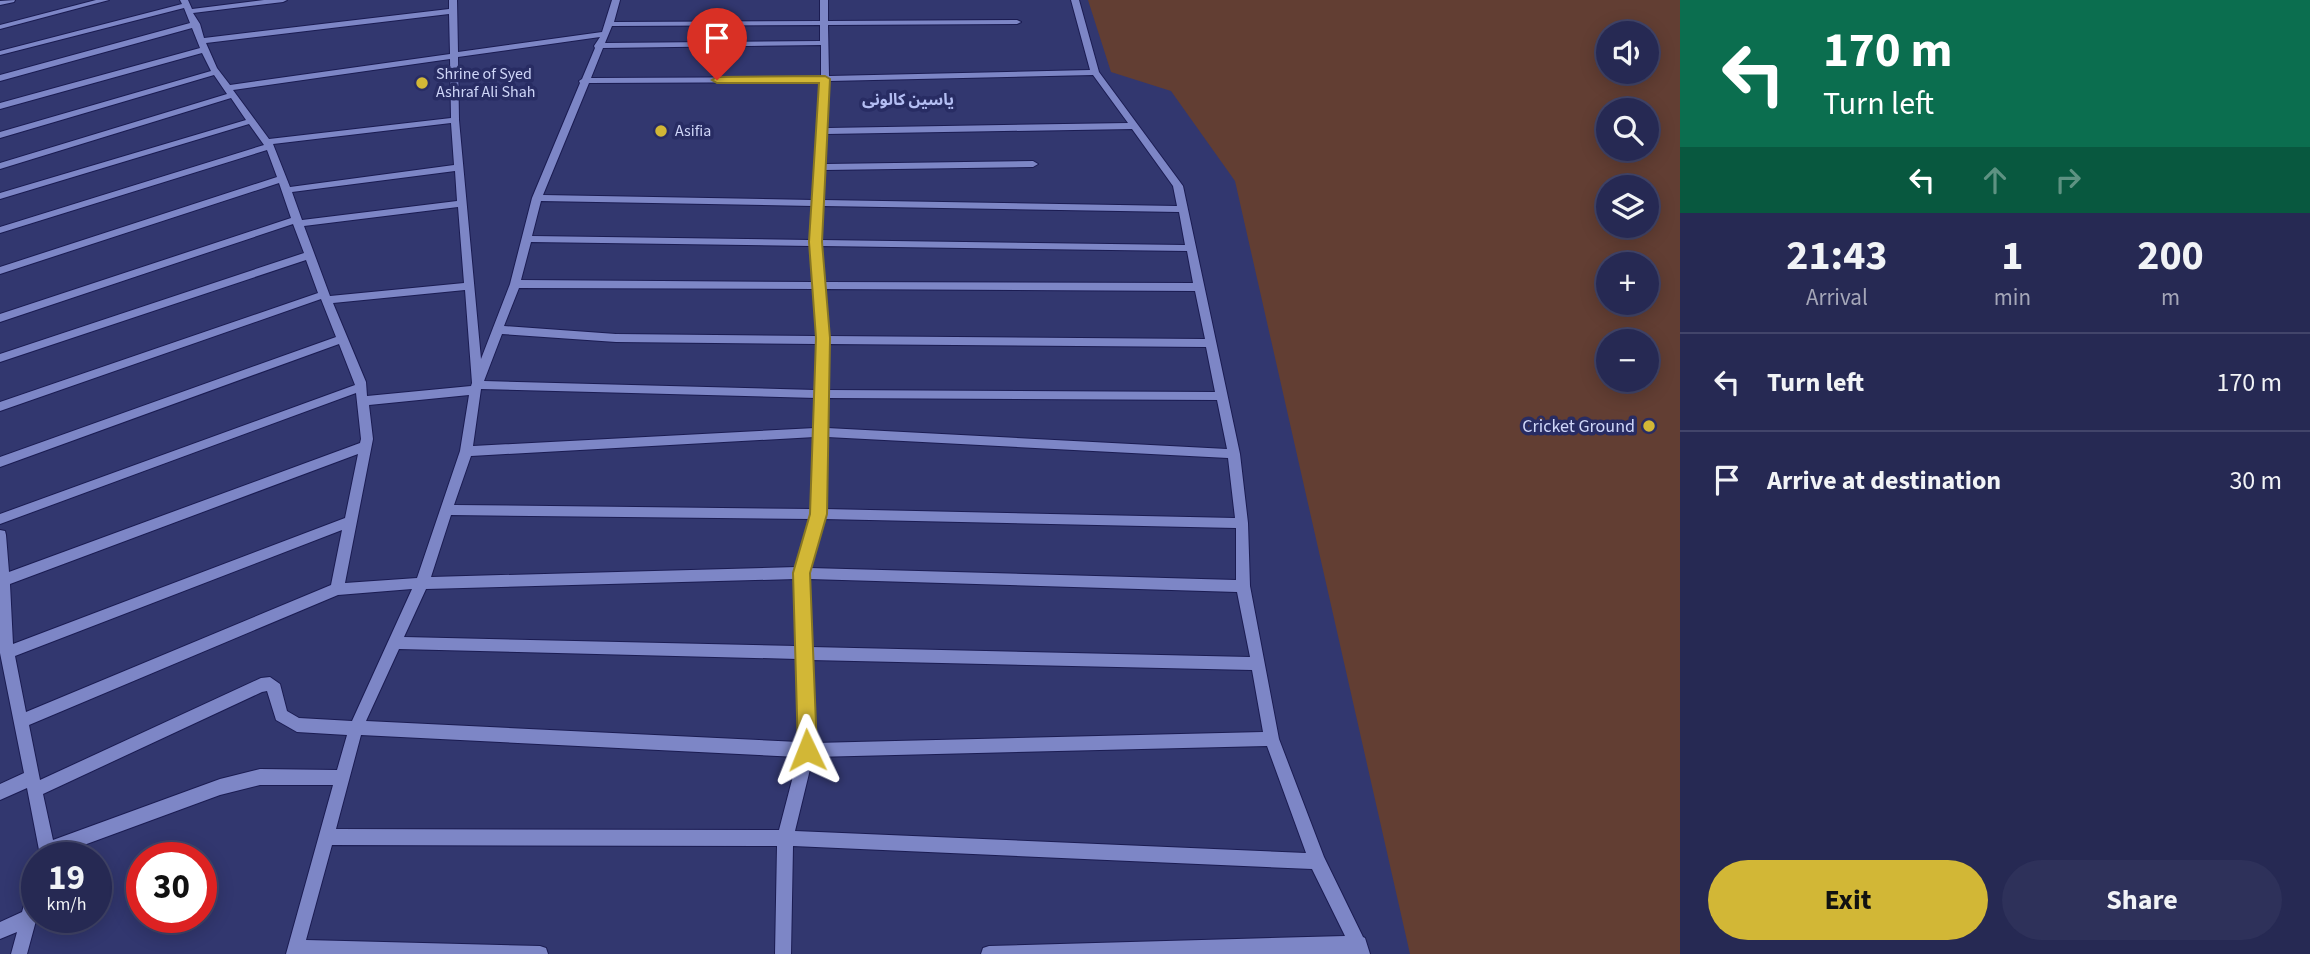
<!DOCTYPE html>
<meta charset="utf-8">
<style>
:root{--surface:#262953;--page:#2e315a;--text:#f1f3f6;--muted:#a4a6b8;--line:#42456a;--accent:#d2b736}
body{margin:0;font-family:"Source Sans 3","Noto Sans Arabic",sans-serif;background:var(--page);color:var(--text);height:100vh;display:flex;flex-direction:column;font-size:26px;white-space:nowrap}
*{box-sizing:border-box;margin:0}
p{font-size:23px;color:var(--muted)}
.icon{flex:none;width:38px;height:38px;fill:none;stroke:currentColor;stroke-width:2;stroke-linecap:round;stroke-linejoin:round}
.map{position:relative;flex:1;overflow:hidden}
.sheet{display:flex;flex-direction:column;background:var(--surface);width:630px}
.sheet>*{flex:none}
.guide{background:#0b6e4f;color:#fff;overflow:hidden}
.buttons{position:absolute;left:1596px;top:21px;display:grid;gap:14px}
.buttons a{display:grid;place-items:center;width:63px;height:63px;border-radius:50%;background:var(--surface);box-shadow:0 4px 18px #0003,0 0 0 2px var(--line);font-size:35px}
.speed{position:absolute;left:21px;top:842px;display:flex;gap:14px;font-size:35px;font-weight:700;text-align:center}
.speed>*{display:grid;place-content:center;width:91px;height:91px;border-radius:50%;background:var(--surface);box-shadow:0 4px 18px #0003,0 0 0 2px var(--line);line-height:1}
.speed small{font-size:18px;font-weight:400}
.speed .limit{border:10px solid #d22;background:#fff;color:#111}
.pin{position:absolute;display:grid;place-items:center;width:60px;height:60px;color:#fff;margin:-72px -30px;border-radius:50% 50% 50% 0;rotate:-45deg;box-shadow:0 0 7px #0007}
.pin .icon{rotate:45deg}
.me{position:absolute;width:77px;margin:-38px;rotate:358deg;stroke-linejoin:round;filter:drop-shadow(0 0 5px #0008)}
.turn{display:flex;align-items:center;gap:24px;height:147px;padding:0 28px;font-size:32px}
.turn .icon{width:91px;height:91px;stroke-width:2.5}
.turn b{display:block;font-size:49px;line-height:60px}
.lanes{display:flex;align-items:center;height:66px;padding:0 28px;background:#0003;justify-content:center;gap:35px;direction:ltr}
.lanes .off{opacity:.35}
.eta{display:flex;justify-content:space-evenly;align-items:center;height:119px;text-align:center}
.eta b{font-size:42px;font-weight:700;line-height:49px}
.cta{display:flex;gap:14px;margin-top:auto;padding:14px 28px}
.cta a{flex:1;height:80px;border-radius:42px;background:var(--accent);color:#111;font-size:28px;font-weight:700;line-height:80px;text-align:center}
.cta a+a{background:var(--page);color:var(--text)}
ul{padding:0;list-style:none}
li{display:flex;align-items:center;gap:21px;height:98px;padding:0 28px;border-top:2px solid var(--line)}
li div{flex:1}
li b{display:block;font-size:26px}
li em{font-style:normal}
main{display:flex;flex:1;min-height:0}
.map>svg:first-child{display:block}
</style>
<main>
<div class="map">
<svg width="1680" height="954" viewBox="0 0 1680 954">
<rect width="100%" height="100%" fill="#32376f"/>
<!-- green -->
<path fill="#623e33" fill-rule="evenodd" d="M1088,0H1680V954H1410L1235,181L1171,91L1111,72ZM1608,33H1647V72H1608ZM1608,110H1647V149H1608ZM1608,187H1647V226H1608ZM1608,264H1647V303H1608ZM1608,341H1647V380H1608Z"/>
<g fill="none" stroke-linecap="round" stroke-linejoin="round">
<defs>
<g id="minor">
<path d="M15,0L14,2L0,5V1Z"/>
<path d="M96,0H109L0,29V25Z"/>
<path d="M180,0H188L192,9L264,0H287L283,2L193,13L200,24L204,38L449,9V0H457L458,52L602,32L612,0H620L614,22L820,21V0H828V21L1017,20L1021,22L1017,24L828,25L829,76L1090,70L1071,0H1079L1099,72L1183,186L1240,454L1248,523L1250,586L1279,739L1324,857L1363,937L1365,938L1370,954H981L983,948L989,946L1345,936L1312,869L793,846L791,954H775L777,846L332,845L306,940L540,946L546,948L548,954H286L333,785H260L220,795L54,856L53,858H37L39,850L27,788L0,800V784L24,773L0,653V530L5,531L6,535L9,572L360,443L361,439L356,393L0,524V514L355,385L339,344L0,467V457L336,337L321,299L0,411V402L318,293L306,260L0,362V354L304,253L293,224L0,322V314L291,218L279,183L0,274V267L277,177L267,150L0,233V227L264,145L249,124L0,199V193L246,120L231,98L0,169V163L227,94L214,75L0,138V132L211,71L202,53L0,109V103L200,48L192,28L0,81V75L190,23L184,8L0,55V51L182,4ZM449,14L450,54L230,85L217,68L206,43ZM820,25V41L605,43L612,26ZM600,37L594,46L595,48L582,79L579,81L580,83L532,198L510,284L481,359L459,120L458,57ZM821,45V77L591,78L603,48ZM450,59L451,118L269,139L233,90ZM1093,75L1128,123L827,128L829,81ZM821,82L814,200L543,195L589,83ZM451,123L454,165L290,187L273,144ZM1132,129L1173,186L1177,206L823,200L825,170L1033,167L1038,164L1033,161L825,164L826,134ZM455,171L457,201L302,220L292,192ZM541,201L813,206L811,240L532,236ZM823,206L1179,212L1185,245L821,240ZM458,207L464,283L330,296L304,226ZM531,242L811,246L814,282L521,280ZM821,246L1187,251L1193,283L824,282ZM519,288L814,289L817,336L616,334L504,326ZM825,289L1195,291L1205,339L828,336ZM465,290L472,383L471,386L367,396L366,382L333,303ZM502,334L616,342L817,344L816,390L484,381ZM828,344L1206,347L1215,392L828,390ZM481,389L816,398L815,428L473,446ZM469,395L460,451L417,578L345,583L373,439L369,405ZM827,398L1217,400L1227,449L827,428ZM815,437L813,509L454,505L471,456ZM827,437L1228,458L1235,518L825,509ZM358,454L345,518L13,644L10,584ZM451,515L811,519L797,567L431,577ZM824,519L1236,528V580L810,568ZM342,530L331,585L26,712L15,656ZM796,579L797,646L404,637L426,589ZM809,579L1237,592L1250,657L811,647ZM412,589L352,721L299,718L287,711L280,684L270,677L261,678L40,780L29,725L338,595ZM399,649L797,659L799,742L366,721ZM811,660L1252,670L1263,732L814,743ZM267,691L276,720L297,732L347,735L337,770L260,769L220,779L53,840L43,794L262,692ZM361,735L798,757L779,830L336,829ZM1267,746L1306,853L795,831L813,757Z"/>
<path d="M37,879V917L27,954H11L17,932L0,939V922L22,912L31,881Z"/>
</g>
</defs>
<!-- minor casing -->
<use href="#minor" stroke="#1b1c52" stroke-width="2"/>
<!-- minor -->
<use href="#minor" fill="#7d86c6" fill-rule="evenodd"/>
</g>
<!-- route -->
<path fill="#d2b736" stroke="#887723" stroke-width="2" d="M825,76L830,79L822,242L830,338L827,514L810,573L817,750L814,757L807,760L800,757L798,750L793,573L810,514L816,338L809,242L819,83H717L712,80L717,77Z"/>
<!-- markers -->
<g fill="#d2b736" stroke="#282c63" stroke-width="2.5">
<circle cx="422" cy="83" r="7"/>
<circle cx="661" cy="131" r="7"/>
<circle cx="1649" cy="426" r="7"/>
</g>
<g text-anchor="middle" dominant-baseline="central" stroke-width="7" stroke-linejoin="round" paint-order="stroke">
<!-- far-poi labels -->
<g font-size="16" fill="#cfd6f8" stroke="#282c63" text-anchor="start">
<text x="436" y="74">Shrine of Syed<tspan x="436" dy="18">Ashraf Ali Shah</tspan></text>
<text x="675" y="131">Asifia</text>
</g>
<!-- far-neighbourhood labels -->
<g font-size="16" font-weight="bold" fill="#b4bef3" stroke="#282c63">
<text x="908" y="100">یاسین کالونی</text>
</g>
<!-- poi labels -->
<g font-size="18" fill="#cfd6f8" stroke="#282c63" text-anchor="end">
<text x="1635" y="426">Cricket Ground</text>
</g>
</g>
</svg>
<div class="buttons">
<a><svg class="icon" aria-label="sound" viewBox="0 0 24 24"><path d="M4 9h4l5-4v14l-5-4H4zM17 9q2 3 0 6"/></svg></a>
<a><svg class="icon" aria-label="search" viewBox="0 0 24 24"><circle cx="10" cy="10" r="6"/><path d="M15 15l6 6"/></svg></a>
<a><svg class="icon" aria-label="layers" viewBox="0 0 24 24"><path d="M12 4l9 5-9 5-9-5zM3 14l9 5 9-5"/></svg></a>
<a>+</a>
<a>−</a>
</div>
<div class="speed"><div>19<small>km/h</small></div><div class="limit">30</div></div>
<div class="pin" style="left:717px;top:80px;background:#d93025"><svg class="icon" aria-label="arrive" viewBox="0 0 24 24"><path d="M6 21V4h12l-3 4 3 4H6"/></svg></div>
<svg class="me" style="left:807px;top:750px" viewBox="-20 -20 40 40"><path d="M0-17L14 15 0 8-14 15z" fill="#d2b736" stroke="#fff" stroke-width="4"/></svg>
</div>
<section class="sheet">
<div class="guide">
<div class="turn"><svg class="icon" aria-label="left" viewBox="0 0 24 24"><path d="M17 20v-9H6M10 6l-5 5 5 5"/></svg><div><b>170 m</b>Turn left</div></div>
<div class="lanes"><svg class="icon" aria-label="left" viewBox="0 0 24 24"><path d="M17 20v-9H6M10 6l-5 5 5 5"/></svg><svg class="icon off" aria-label="ahead" viewBox="0 0 24 24"><path d="M12 20V5M6 11l6-6 6 6"/></svg><svg class="icon off" aria-label="right" viewBox="0 0 24 24"><path d="M7 20v-9h11M14 6l5 5-5 5"/></svg></div>
</div>
<div class="eta">
<div><b>21:43</b><p>Arrival</p></div>
<div><b>1</b><p>min</p></div>
<div><b>200</b><p>m</p></div>
</div>
<ul>
<li><svg class="icon" aria-label="left" viewBox="0 0 24 24"><path d="M17 20v-9H6M10 6l-5 5 5 5"/></svg><div><b>Turn left</b></div><em>170 m</em></li>
<li><svg class="icon" aria-label="arrive" viewBox="0 0 24 24"><path d="M6 21V4h12l-3 4 3 4H6"/></svg><div><b>Arrive at destination</b></div><em>30 m</em></li>
</ul>
<div class="cta"><a>Exit</a><a>Share</a></div>
</section>
</main>
